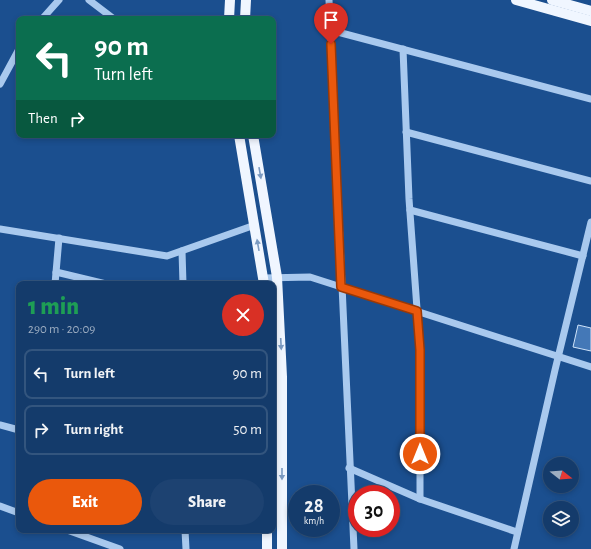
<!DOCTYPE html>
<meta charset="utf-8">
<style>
:root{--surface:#143b6b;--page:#1d4271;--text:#f1f3f6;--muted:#9dadc1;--line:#33557e;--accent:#ea580c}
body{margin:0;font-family:"Alegreya Sans",sans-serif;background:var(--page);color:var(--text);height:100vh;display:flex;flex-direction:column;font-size:15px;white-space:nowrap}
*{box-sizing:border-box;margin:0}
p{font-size:13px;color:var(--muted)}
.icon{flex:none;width:22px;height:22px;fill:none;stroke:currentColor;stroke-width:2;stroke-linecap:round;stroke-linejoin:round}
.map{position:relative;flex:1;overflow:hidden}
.panel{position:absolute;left:16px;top:281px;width:260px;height:252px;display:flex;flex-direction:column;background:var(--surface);border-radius:8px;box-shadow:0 2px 6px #0003,0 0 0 1px var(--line)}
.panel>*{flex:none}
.top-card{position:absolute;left:16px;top:16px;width:260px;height:122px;border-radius:8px;box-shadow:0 2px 6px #0003,0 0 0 1px var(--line);background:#0b6e4f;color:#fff;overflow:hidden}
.needle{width:26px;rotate:107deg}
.tools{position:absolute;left:543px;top:457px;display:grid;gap:8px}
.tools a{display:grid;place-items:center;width:36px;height:36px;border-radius:50%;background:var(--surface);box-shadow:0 2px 6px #0003,0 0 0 1px var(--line);font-size:20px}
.speed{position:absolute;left:288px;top:485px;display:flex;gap:8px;font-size:20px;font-weight:700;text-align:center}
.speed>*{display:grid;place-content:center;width:52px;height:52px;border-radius:50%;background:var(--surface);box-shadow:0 2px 6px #0003,0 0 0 1px var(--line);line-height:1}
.speed small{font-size:10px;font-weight:400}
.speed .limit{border:6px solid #d22;background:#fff;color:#111}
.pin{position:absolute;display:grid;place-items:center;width:34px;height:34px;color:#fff;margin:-41px -17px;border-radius:50% 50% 50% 0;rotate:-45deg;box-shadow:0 0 4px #0007}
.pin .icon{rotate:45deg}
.me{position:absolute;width:44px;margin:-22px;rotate:0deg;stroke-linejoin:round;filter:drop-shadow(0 0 3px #0008)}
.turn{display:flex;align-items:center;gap:14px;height:84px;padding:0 12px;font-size:18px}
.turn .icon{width:52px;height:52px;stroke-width:2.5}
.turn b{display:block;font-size:28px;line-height:34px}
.then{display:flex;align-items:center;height:38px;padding:0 12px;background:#0003;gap:8px;font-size:15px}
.round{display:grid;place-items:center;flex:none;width:42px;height:42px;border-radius:21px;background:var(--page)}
.summary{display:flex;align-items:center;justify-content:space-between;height:68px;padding:0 12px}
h1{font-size:24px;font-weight:800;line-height:30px;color:#1e9e55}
.action{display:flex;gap:8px;margin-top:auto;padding:8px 12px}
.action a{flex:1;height:46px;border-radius:24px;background:var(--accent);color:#fff;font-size:16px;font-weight:800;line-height:46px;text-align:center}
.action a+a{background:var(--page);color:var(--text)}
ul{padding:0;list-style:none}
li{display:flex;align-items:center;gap:12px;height:50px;margin:0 8px 6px;padding:0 4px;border:2px solid var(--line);border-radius:8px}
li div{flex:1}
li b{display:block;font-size:15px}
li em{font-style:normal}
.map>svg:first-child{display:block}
</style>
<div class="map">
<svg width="591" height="549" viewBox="0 0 591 549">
<rect width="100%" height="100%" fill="#1b4f8f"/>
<!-- building -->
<path fill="#4478b7" stroke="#cfe3fa" d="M578,325L591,328V351L573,347Z"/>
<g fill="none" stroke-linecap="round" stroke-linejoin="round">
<!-- minor -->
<g stroke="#a9c9ee" stroke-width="7">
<path d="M89,0L114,19"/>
<path d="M329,0L354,549"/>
<path d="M42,19L59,0"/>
<path d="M330,30L591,99"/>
<path d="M403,49L409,199L420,350V499"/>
<path d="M0,84L19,49"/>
<path d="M406,132L591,181"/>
<path d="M410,210L583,256"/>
<path d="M0,229L167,256L255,225"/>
<path d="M182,251L183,284"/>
<path d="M56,272L106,284"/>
<path d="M264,278L310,277L591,367"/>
<path d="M55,284L59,238"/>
<path d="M0,425L19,430"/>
<path d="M349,468L420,499L517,532"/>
<path d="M0,506L19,513"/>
<path d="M67,530L120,549"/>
<path d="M185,530L186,549"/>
<path d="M514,549L555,370L591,222"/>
</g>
<!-- major -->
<g stroke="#f0f6ff" stroke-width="10">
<path d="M516,0L591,21"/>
<path d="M552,0L591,11"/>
<path d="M229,19L230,0"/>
<path d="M245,19L246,0"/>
<path d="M239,135L264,284"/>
<path d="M253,135L277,277L282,377V549"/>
<path d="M267,549V530"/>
</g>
</g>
<!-- one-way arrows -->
<defs><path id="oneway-solid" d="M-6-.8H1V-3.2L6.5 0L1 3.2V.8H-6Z"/></defs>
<g fill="#7b9ac1">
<use href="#oneway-solid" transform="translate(260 173) rotate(80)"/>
<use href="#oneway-solid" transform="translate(258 245) rotate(-100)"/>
<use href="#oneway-solid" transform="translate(281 344) rotate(87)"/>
<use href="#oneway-solid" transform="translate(282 474) rotate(90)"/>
</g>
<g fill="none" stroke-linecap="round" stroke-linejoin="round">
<defs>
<path id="route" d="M331,44L341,287L417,311L420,350V454"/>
</defs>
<!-- route casing -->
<use href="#route" stroke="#983908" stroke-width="10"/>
<!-- route -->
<use href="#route" stroke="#ea580c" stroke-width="7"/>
</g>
</svg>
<div class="tools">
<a><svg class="needle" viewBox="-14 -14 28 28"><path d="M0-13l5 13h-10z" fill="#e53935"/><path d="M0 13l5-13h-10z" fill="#9dadc1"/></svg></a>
<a><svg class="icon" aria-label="layers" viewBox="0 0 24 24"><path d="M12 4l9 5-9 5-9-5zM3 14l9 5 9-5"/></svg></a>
</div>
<div class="speed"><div>28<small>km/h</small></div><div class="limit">30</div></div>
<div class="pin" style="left:331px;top:44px;background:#d93025"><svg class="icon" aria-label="arrive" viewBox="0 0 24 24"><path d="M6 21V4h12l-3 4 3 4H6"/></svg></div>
<svg class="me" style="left:420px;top:454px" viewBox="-20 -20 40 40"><circle r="17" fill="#ea580c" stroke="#fff" stroke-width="3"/><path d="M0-11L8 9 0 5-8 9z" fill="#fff"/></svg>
<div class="top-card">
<div class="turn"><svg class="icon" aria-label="left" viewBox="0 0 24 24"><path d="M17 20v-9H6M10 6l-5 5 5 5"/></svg><div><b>90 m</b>Turn left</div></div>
<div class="then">Then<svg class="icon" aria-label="right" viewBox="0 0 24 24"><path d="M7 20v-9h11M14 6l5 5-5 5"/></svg></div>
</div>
<section class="panel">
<div class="summary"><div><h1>1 min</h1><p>290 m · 20:09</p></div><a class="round" style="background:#d93025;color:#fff"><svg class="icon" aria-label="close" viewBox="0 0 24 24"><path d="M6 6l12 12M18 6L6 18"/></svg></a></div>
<ul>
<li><svg class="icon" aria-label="left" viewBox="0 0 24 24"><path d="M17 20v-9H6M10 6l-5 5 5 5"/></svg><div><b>Turn left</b></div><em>90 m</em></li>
<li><svg class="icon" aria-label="right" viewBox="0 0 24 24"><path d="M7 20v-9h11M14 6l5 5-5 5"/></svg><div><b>Turn right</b></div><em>50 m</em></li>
</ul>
<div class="action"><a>Exit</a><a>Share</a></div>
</section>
</div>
